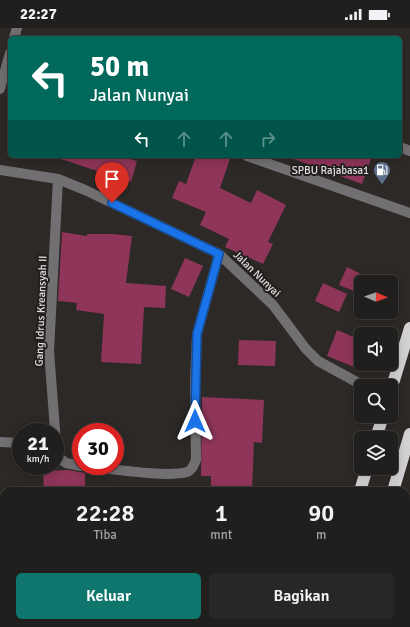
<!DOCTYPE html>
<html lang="id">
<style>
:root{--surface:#211f1d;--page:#292726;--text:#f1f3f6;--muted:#a2a2a4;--line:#3e3d3b;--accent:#0f766e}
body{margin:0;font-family:Signika,sans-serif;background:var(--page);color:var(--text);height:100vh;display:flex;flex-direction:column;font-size:15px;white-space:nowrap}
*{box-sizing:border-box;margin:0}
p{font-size:13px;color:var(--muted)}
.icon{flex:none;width:22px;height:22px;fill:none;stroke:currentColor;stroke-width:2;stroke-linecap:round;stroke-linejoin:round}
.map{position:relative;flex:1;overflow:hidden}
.details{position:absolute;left:0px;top:459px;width:410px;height:140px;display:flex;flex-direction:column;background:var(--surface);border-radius:12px 12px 0 0;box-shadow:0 2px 10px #0003,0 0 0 1px var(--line)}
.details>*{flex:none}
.banner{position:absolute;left:8px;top:8px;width:394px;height:122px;border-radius:6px;box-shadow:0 2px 10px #0003,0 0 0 1px var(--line);background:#00695c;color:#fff;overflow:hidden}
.needle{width:26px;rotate:92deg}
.controls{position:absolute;left:354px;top:247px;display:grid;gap:8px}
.controls a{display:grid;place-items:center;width:44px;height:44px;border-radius:6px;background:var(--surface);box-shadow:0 2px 10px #0003,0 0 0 1px var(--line);font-size:20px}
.speed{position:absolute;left:12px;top:395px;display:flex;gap:8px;font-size:20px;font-weight:700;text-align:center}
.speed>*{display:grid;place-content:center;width:52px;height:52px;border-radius:50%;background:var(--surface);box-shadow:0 2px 10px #0003,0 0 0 1px var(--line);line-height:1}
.speed small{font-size:10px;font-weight:400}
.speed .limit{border:6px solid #d22;background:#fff;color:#111}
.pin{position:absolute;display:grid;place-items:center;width:34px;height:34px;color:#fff;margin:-41px -17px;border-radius:50% 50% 50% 0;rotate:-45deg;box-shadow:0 0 4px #0007}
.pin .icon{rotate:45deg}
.me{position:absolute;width:44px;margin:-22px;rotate:0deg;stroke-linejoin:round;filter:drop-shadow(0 0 3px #0008)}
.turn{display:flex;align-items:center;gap:14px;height:84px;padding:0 16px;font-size:18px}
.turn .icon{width:52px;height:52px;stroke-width:2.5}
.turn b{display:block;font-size:28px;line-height:34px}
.lanes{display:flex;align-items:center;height:38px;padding:0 16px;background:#0003;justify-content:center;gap:20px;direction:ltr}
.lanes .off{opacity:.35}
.eta{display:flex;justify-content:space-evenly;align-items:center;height:68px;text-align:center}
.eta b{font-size:24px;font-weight:600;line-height:28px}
.button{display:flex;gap:8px;margin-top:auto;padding:8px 16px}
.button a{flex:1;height:46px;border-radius:6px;background:var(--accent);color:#fff;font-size:16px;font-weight:600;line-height:46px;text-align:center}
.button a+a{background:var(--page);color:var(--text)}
.status{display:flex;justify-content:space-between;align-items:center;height:28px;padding:0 20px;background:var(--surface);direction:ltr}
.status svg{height:11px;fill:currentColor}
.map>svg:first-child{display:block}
</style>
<div class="status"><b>22:27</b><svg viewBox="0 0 49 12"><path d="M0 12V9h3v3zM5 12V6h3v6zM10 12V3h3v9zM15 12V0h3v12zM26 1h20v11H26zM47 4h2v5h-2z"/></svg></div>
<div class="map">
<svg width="410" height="599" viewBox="0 0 410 599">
<rect width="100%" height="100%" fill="#2c2927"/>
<!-- building -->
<g fill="#8e3559">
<path d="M62,128H119L137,133L131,154L61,131Z"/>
<path d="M196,128H231L220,160L251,175L257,162L286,177L268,214L273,216L263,236L225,219L229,211L200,197L206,184L172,170L179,153L186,156Z"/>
<path d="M292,128H372L362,156L291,130Z"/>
<path d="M62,204L87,208V206H113L132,208L126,255L166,258L165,280L144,279L141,336L101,334L104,286L76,282L77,275L58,273Z"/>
<path d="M185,230L203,238L189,269L171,261Z"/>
<path d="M347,239L361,246V266L339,257Z"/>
<path d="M323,255L347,266L339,284L315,273Z"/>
<path d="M337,302L361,312V323L354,339L327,328Z"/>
<path d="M239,312L276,313L275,338L238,337Z"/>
<path d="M202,369L264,372L262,415L254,414L252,463H211V448H201Z"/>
<path d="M68,442L85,445V463H44L43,443Z"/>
</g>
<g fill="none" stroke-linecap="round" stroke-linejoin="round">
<!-- minor -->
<g stroke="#716f71" stroke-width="10">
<path d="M14,10L17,0"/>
<path d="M0,61L10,25"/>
<path d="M400,119L410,123"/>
<path d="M247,128L410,185"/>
<path d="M0,142L58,151L85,162L219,226L273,277L306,321L318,333L364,358"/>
<path d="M58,151L49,323L56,415L58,429L66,435L81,438"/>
<path d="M0,414L21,415"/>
<path d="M84,438C108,440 166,450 187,444C192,442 194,437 196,432L195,355L197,306L219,226"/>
<path d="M220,595L237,599"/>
</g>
<!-- highway -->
<g stroke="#d4d1d4" stroke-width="12">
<path d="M391,362L410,300"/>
<path d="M376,410L383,388"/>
<path d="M360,463L367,440"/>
<path d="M393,463L410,406"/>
<path d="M319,599L320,595"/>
<path d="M352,599L353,595"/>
</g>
</g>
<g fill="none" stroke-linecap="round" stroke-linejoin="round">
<defs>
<path id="route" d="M112,175L219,226L197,306L195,393"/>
</defs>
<!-- route casing -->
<use href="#route" stroke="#114b97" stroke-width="10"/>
<!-- route -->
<use href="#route" stroke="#1a73e8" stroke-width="7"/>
</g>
<!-- icons -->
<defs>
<symbol id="fuel-pin" viewBox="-11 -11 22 30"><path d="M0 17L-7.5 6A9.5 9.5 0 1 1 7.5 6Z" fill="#5c6f8a" stroke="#221f1e"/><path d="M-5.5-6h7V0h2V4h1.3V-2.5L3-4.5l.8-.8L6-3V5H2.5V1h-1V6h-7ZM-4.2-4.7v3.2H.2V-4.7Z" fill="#fff"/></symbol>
</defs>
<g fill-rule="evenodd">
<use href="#fuel-pin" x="372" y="132" width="20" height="27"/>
</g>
<g text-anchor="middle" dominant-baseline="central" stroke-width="4" stroke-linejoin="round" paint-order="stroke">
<!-- poi labels -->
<g font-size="11" fill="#e1e0de" stroke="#221f1e" text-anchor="end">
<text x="369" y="142">SPBU Rajabasa1</text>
</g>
<!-- street labels -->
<g font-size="11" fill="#e1e0de" stroke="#221f1e">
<text transform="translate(257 246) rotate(44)">Jalan Nunyai</text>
<text transform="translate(41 283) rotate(-88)">Gang Idrus Kreansyah II</text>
</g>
</g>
</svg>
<div class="controls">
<a><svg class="needle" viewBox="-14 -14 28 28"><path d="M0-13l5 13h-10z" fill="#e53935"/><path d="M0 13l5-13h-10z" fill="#a2a2a4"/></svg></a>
<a><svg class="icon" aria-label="sound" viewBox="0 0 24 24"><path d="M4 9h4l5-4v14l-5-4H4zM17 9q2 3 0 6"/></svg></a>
<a><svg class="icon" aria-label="search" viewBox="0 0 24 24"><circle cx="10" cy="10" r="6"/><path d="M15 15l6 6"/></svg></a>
<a><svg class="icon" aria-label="layers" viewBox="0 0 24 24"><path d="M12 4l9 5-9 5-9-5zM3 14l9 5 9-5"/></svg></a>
</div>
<div class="speed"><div>21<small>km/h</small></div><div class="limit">30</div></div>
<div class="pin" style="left:112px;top:175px;background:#d93025"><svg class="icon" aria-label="arrive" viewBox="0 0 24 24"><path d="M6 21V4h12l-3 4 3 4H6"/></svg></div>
<svg class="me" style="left:195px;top:393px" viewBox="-20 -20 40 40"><path d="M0-17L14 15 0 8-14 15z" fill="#1a73e8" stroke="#fff" stroke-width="4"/></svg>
<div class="banner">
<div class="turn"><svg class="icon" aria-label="left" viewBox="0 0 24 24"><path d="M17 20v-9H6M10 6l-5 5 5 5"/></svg><div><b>50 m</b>Jalan Nunyai</div></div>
<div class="lanes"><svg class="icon" aria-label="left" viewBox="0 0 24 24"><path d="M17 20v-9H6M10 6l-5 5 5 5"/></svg><svg class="icon off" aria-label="ahead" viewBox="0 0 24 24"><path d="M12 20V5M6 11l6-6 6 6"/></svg><svg class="icon off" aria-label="ahead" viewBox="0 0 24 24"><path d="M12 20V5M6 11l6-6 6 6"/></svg><svg class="icon off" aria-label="right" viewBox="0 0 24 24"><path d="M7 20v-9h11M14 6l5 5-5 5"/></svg></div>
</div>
<section class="details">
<div class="eta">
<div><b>22:28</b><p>Tiba</p></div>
<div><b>1</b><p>mnt</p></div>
<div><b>90</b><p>m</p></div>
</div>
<div class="button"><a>Keluar</a><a>Bagikan</a></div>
</section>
</div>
